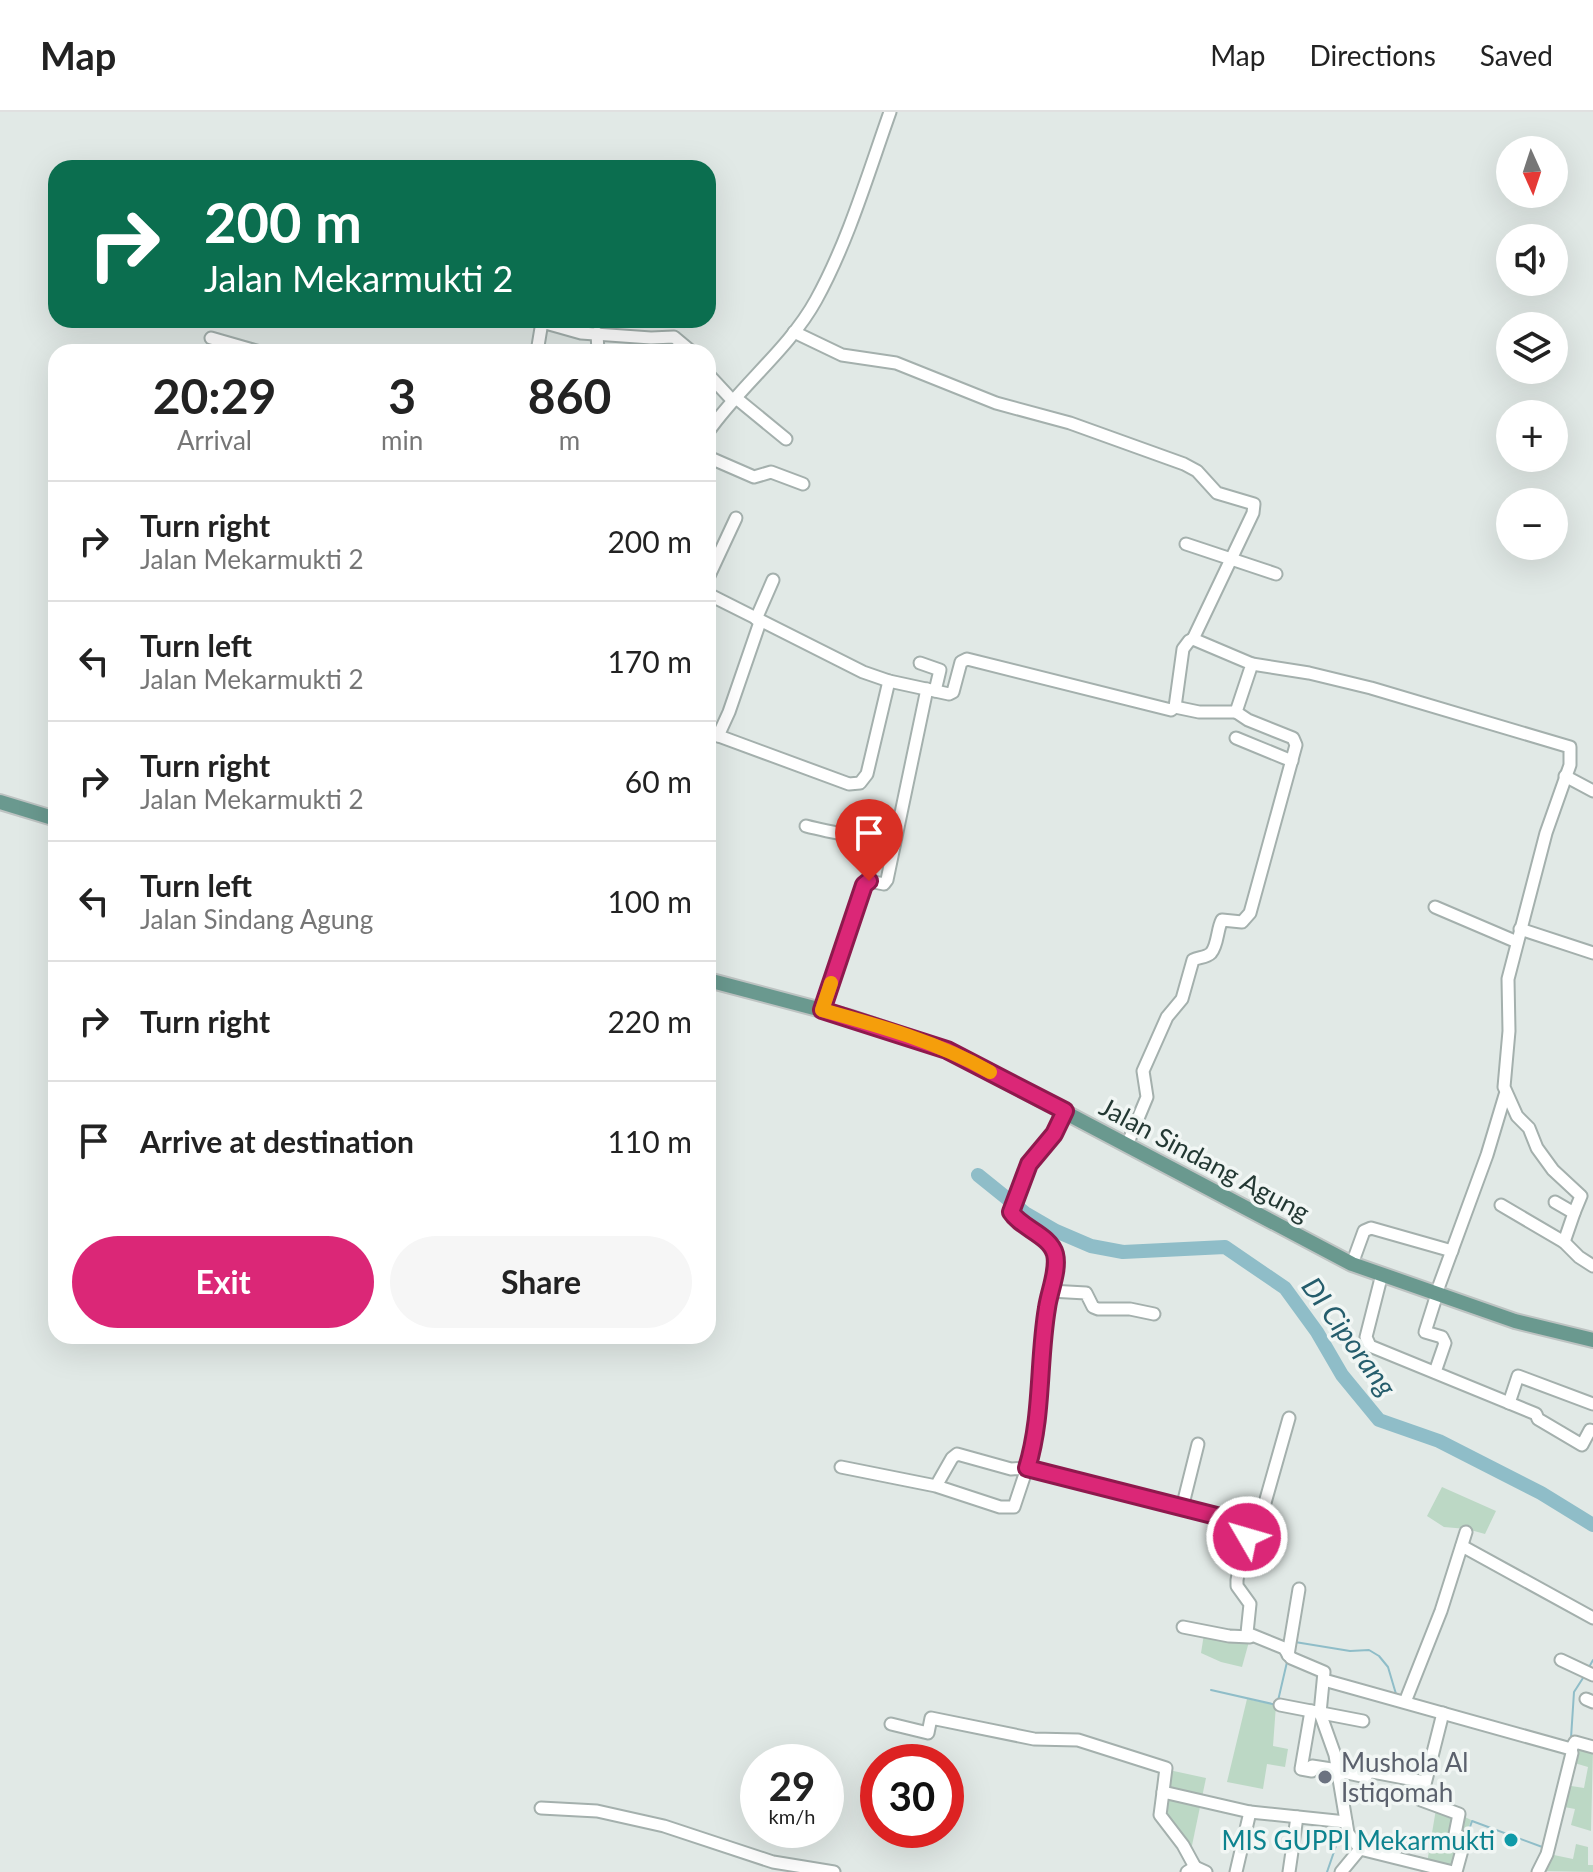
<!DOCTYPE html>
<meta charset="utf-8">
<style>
:root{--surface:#fff;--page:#f6f6f6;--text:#222;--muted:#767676;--line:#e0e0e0;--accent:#db2777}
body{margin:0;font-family:Lato,sans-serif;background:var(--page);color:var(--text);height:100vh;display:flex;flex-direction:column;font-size:30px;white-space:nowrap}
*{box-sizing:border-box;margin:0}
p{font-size:26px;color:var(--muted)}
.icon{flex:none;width:44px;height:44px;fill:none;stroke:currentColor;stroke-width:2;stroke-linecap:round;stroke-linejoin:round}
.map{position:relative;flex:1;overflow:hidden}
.panel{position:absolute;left:48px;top:232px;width:668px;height:1000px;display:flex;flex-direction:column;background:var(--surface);border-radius:24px;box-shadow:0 8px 32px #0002}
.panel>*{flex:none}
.banner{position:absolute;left:48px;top:48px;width:668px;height:168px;border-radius:24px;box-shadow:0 8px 32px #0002;background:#0b6e4f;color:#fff;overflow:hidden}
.needle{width:52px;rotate:177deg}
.controls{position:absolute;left:1496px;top:24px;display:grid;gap:16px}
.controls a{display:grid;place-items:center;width:72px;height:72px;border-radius:50%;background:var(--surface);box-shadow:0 8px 32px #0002;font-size:40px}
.speed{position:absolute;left:740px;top:1632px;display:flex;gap:16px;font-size:40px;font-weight:700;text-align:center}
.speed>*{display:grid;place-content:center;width:104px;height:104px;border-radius:50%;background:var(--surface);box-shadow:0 8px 32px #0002;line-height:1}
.speed small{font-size:20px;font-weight:400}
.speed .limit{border:12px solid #d22;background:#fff;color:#111}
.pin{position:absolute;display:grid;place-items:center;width:68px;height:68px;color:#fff;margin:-82px -34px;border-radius:50% 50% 50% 0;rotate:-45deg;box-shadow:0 0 8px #0007}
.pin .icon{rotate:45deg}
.me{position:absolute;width:88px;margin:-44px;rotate:308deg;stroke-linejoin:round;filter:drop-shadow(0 0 6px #0008)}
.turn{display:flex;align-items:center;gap:28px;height:168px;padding:0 24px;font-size:36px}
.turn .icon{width:104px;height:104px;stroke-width:2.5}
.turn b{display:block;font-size:56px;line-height:68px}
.eta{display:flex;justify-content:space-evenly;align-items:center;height:136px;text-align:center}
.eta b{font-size:48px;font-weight:700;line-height:56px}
.button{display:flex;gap:16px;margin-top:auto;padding:16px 24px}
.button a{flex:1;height:92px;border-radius:48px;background:var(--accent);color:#fff;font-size:32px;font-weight:700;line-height:92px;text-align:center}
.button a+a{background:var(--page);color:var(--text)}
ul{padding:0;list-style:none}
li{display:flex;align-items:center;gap:24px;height:120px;padding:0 24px;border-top:2px solid var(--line)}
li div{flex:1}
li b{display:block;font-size:30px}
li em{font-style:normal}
header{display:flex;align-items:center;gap:48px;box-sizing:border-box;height:112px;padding:0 40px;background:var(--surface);border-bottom:2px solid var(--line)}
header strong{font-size:38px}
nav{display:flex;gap:44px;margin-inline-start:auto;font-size:28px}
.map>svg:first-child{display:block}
</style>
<header>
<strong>Map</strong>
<nav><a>Map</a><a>Directions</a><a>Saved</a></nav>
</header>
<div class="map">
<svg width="1593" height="1760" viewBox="0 0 1593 1760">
<rect width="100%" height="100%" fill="#e1e9e6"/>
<!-- green -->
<g fill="#bcd8c5">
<path d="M1442,1375L1496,1399L1485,1422L1467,1417L1444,1415L1427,1404Z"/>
<path d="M1204,1522L1250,1526L1242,1555L1221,1550L1201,1541Z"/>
<path d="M1247,1587L1276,1593L1273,1634L1288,1637L1285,1655L1267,1652L1263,1677L1227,1670Z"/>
<path d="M1575,1631L1593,1636L1591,1719L1571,1713L1575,1697L1559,1694L1565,1673L1584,1676L1588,1655L1571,1650Z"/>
<path d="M1169,1658L1206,1666L1190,1743L1162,1702Z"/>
<path d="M1437,1691L1471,1708L1455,1758L1427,1751Z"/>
<path d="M1576,1732L1588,1735V1753H1593V1760L1541,1759L1549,1742L1573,1747Z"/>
</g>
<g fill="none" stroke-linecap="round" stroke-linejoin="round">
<!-- stream -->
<g stroke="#8fbdc8" stroke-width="2">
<path d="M1295,1530L1350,1539L1369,1538L1379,1544L1388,1555L1396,1582"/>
<path d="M1588,1557L1593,1548"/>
<path d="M1211,1578L1277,1593L1287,1550"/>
<path d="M1571,1626L1574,1580L1583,1566"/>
<path d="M1467,1724L1472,1709L1545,1736"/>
<path d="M1389,1738C1407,1726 1430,1724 1451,1727"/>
<path d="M1327,1760L1337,1731H1348"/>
</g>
<!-- river -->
<path stroke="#8fbdc8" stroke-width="14" d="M978,1063L1025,1101L1056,1119L1091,1134L1123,1140L1225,1135L1285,1176L1317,1220L1342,1263L1379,1308L1439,1329L1541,1381L1593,1413"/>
<defs>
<g id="minor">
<path d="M794,220L842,243L896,251L996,291L1070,311L1184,352L1197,359L1217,381L1254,392L1253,401L1193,527L1252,552L1236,600L1248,608L1293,626L1296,633L1250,801L1242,810L1222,808C1217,817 1218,833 1211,841C1206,846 1198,845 1193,848L1182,887L1167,905L1143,959L1147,985L1127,1033"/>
<path d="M597,221L598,240"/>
<path d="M211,226L260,240"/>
<path d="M537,240L542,210L581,221L651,226L674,225L692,240"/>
<path d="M708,262L733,289"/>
<path d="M736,286L786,327"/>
<path d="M708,320C740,274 789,237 816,188C848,130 868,62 890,0"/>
<path d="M708,345L754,365L771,360L803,372"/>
<path d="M1186,432L1276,462"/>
<path d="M708,466L736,406"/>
<path d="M708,482L863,560L889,569L949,582L953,580L961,550L967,547L1171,598L1175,595L1183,537L1189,529L1193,527"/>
<path d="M756,507L773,468"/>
<path d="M920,551L940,558L935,579"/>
<path d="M1252,552L1309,561L1371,576L1570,635V653L1546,721L1508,867L1509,919L1504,975L1517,1004L1529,1016L1537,1036L1553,1058L1581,1084L1574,1101"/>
<path d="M1175,595L1199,600H1236"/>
<path d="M708,620L849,672L860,671L867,662L889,569"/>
<path d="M718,624L729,600L760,510"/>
<path d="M1236,626L1292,649"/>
<path d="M1565,664L1593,679"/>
<path d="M806,714C836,722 864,725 894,732"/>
<path d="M1435,795L1517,830"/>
<path d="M1520,817L1593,841"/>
<path d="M822,898L864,773L869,769L884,772L887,768L927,577"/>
<path d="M1065,999L1058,1014L1029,1052L1011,1100C1021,1116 1051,1125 1055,1142C1059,1158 1049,1180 1047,1196C1038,1249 1044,1304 1027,1356L1248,1412L1237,1468V1474L1250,1492L1247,1521L1284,1536L1291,1546L1324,1560L1320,1601L1335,1643L1348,1721L1360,1737"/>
<path d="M1555,1090L1574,1101L1564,1130"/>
<path d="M1501,1093L1564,1130L1579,1145L1593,1154"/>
<path d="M1352,1152L1364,1119L1371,1116L1452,1139"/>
<path d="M1382,1162L1366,1225L1370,1234L1536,1302L1538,1307L1582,1333L1590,1318L1593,1319"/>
<path d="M1050,1179L1086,1181L1093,1195L1098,1197H1130L1154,1202"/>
<path d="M1436,1182L1487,1043L1505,983"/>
<path d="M1435,1260L1445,1231L1442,1225L1425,1220L1437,1182"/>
<path d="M1509,1291L1518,1264L1593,1292"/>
<path d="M841,1355L936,1374L952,1346L957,1342L1011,1357L1027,1356L1014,1395H1000L936,1374"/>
<path d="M1182,1396L1198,1332"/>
<path d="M1248,1412H1259L1289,1306"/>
<path d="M1462,1434L1593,1506"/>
<path d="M1183,1515L1229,1524L1250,1525"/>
<path d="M1288,1543L1299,1477"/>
<path d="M1561,1548L1593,1563"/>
<path d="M1324,1568L1571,1637L1575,1630L1593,1635"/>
<path d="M1586,1587L1593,1590"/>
<path d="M1405,1590L1441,1499L1466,1420"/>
<path d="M1280,1593L1363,1609"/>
<path d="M1311,1599L1301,1657L1312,1659V1654L1338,1658"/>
<path d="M1443,1601L1421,1688L1459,1702L1455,1722L1465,1727L1456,1760"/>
<path d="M891,1612L928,1621L931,1606L1034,1627L1078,1628L1166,1656L1163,1680"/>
<path d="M1338,1659L1366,1665L1367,1659L1425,1670"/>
<path d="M541,1696L597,1699L664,1714L773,1750L834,1760"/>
<path d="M1195,1755L1183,1733L1160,1703L1163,1680L1250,1700L1346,1710"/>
<path d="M1187,1760L1195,1755L1206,1760"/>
<path d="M1236,1760L1250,1700"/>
<path d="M1289,1760L1297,1705"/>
<path d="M1341,1760L1360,1737L1453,1760"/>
<path d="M1538,1760L1547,1742L1572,1641L1571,1637"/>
</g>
<g id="major">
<path d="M0,690L56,707"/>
<path d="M708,868L852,906L947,938L1352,1152L1515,1209L1593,1228"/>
</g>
</defs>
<!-- minor casing -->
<use href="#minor" stroke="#a4b0ad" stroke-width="15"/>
<!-- major casing -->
<use href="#major" stroke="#bdc3c2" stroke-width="18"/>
<!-- minor -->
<use href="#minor" stroke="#fff" stroke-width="11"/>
<!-- major -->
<use href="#major" stroke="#6a998f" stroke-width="14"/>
</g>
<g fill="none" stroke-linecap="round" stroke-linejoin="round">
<defs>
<path id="route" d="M869,769L864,773L822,898L947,938L1065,999L1054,1022L1029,1052L1011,1100C1021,1116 1050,1123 1055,1142C1059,1158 1049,1180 1047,1196C1038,1249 1043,1304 1027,1356L1248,1412L1247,1425"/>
</defs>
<!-- route casing -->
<use href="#route" stroke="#8e194d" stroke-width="20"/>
<!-- route -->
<use href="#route" stroke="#db2777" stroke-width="14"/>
<!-- slow -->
<path stroke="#f59e0b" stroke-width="14" d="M831,871L822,898C880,914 938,930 990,960"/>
</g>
<!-- markers -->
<circle fill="#6b7280" stroke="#f1f6f4" stroke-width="3" cx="1325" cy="1665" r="8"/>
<circle fill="#0f9aa8" stroke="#f1f6f4" stroke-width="3" cx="1511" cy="1728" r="8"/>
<g text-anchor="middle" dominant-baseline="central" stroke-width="7" stroke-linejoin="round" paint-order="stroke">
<!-- street labels -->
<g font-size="26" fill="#233833" stroke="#f1f6f4">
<text transform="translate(1205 1047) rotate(28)">Jalan Sindang Agung</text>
</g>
<!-- worship labels -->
<g font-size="26" fill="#5b616d" stroke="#f1f6f4" text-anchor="start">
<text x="1341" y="1650">Mushola Al<tspan x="1341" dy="30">Istiqomah</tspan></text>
</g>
<!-- culture labels -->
<g font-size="26" fill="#0d838f" stroke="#f1f6f4" text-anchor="end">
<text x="1495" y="1728">MIS GUPPI Mekarmukti</text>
</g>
<!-- water labels -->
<g font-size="28" font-style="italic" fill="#255d6c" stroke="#f1f6f4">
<text transform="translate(1350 1224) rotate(54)">DI Ciporang</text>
</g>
</g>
</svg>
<div class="controls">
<a><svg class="needle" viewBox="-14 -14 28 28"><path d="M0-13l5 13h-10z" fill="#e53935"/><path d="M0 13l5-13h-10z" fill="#767676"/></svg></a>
<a><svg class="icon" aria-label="sound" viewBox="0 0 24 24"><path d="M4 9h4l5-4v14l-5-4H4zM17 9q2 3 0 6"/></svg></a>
<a><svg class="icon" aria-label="layers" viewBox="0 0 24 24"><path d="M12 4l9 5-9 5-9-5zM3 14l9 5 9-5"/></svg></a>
<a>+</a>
<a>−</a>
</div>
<div class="speed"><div>29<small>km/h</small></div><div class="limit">30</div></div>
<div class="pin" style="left:869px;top:769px;background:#d93025"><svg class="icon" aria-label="arrive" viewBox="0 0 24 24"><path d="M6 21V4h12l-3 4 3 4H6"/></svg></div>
<svg class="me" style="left:1247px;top:1425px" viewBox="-20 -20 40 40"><circle r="17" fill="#db2777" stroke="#fff" stroke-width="3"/><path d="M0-11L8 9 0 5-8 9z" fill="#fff"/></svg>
<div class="banner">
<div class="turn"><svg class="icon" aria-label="right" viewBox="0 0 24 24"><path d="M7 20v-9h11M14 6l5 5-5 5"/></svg><div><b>200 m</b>Jalan Mekarmukti 2</div></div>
</div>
<section class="panel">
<div class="eta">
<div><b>20:29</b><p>Arrival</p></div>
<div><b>3</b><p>min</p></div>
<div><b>860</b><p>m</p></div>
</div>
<ul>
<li><svg class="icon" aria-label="right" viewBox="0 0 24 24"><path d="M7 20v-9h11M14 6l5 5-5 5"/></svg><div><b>Turn right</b><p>Jalan Mekarmukti 2</p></div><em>200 m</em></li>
<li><svg class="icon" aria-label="left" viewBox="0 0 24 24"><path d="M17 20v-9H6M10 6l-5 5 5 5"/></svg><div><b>Turn left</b><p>Jalan Mekarmukti 2</p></div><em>170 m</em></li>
<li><svg class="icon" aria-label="right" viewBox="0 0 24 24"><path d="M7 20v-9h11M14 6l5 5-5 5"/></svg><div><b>Turn right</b><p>Jalan Mekarmukti 2</p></div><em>60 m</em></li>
<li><svg class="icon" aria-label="left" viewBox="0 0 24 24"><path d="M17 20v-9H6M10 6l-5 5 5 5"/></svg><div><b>Turn left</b><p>Jalan Sindang Agung</p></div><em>100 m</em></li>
<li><svg class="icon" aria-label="right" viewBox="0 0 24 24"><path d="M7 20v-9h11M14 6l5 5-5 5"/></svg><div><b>Turn right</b></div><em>220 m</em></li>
<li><svg class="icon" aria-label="arrive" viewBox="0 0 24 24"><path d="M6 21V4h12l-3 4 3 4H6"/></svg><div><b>Arrive at destination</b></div><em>110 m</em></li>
</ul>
<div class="button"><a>Exit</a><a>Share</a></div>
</section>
</div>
